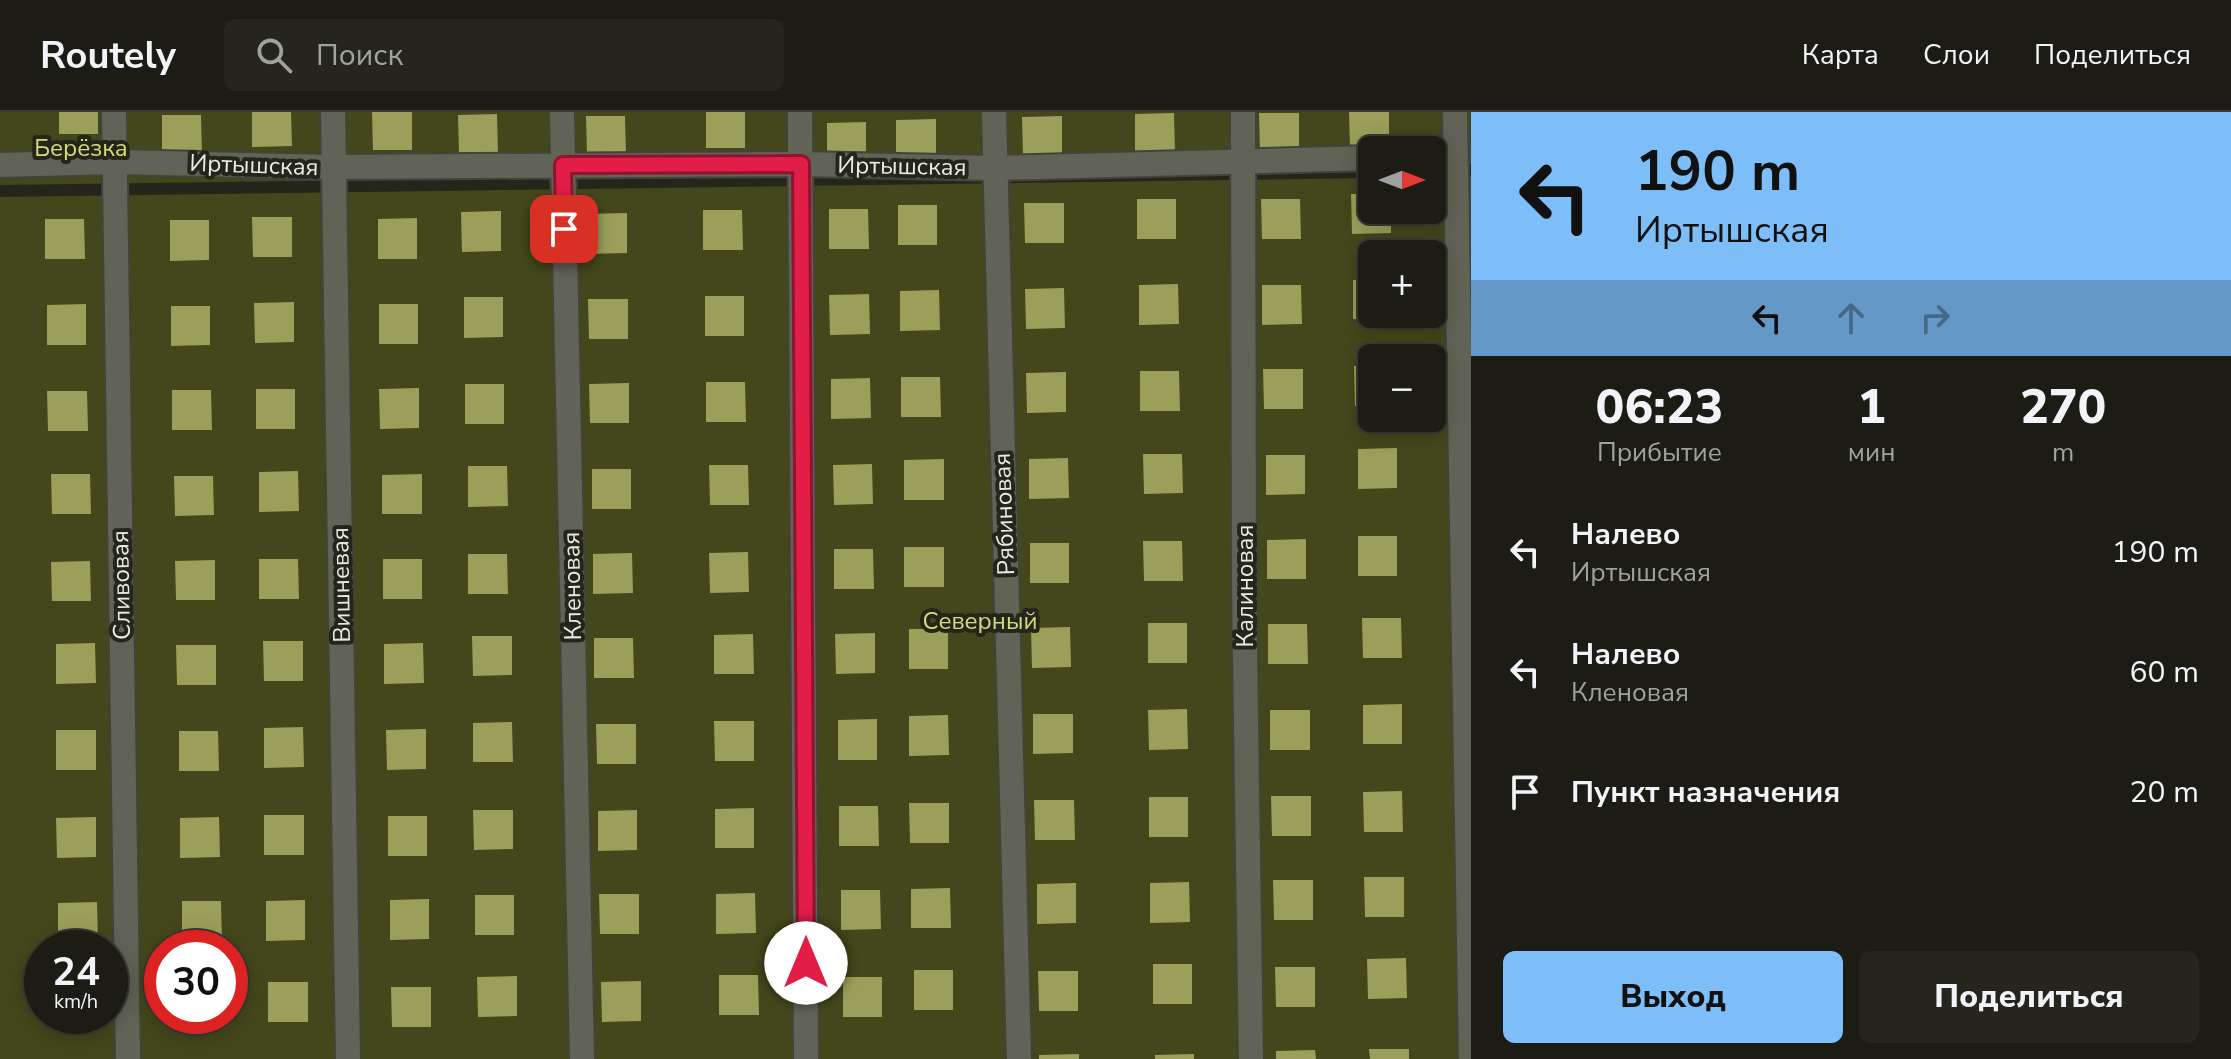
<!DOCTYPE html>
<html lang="ru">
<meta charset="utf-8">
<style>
:root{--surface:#1c1c14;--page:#25251d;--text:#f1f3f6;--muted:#a0a1a0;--line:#3a3a34;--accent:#7dbef9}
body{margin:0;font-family:"Nunito Sans",sans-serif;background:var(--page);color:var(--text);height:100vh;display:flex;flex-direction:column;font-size:30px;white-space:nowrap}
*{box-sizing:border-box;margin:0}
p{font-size:26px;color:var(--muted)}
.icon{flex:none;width:44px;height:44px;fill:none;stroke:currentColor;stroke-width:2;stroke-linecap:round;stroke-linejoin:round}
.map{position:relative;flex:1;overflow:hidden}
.side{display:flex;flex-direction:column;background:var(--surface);width:760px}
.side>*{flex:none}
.top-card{background:#7dbef9;color:#111;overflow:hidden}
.needle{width:52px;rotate:90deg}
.tools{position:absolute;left:1358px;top:24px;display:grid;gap:16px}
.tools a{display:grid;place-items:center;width:88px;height:88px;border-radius:12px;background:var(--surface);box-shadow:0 4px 20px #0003,0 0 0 2px var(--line);font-size:40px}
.speed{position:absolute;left:24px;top:818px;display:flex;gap:16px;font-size:40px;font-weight:700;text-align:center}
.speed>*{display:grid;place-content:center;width:104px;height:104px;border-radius:50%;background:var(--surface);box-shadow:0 4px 20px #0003,0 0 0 2px var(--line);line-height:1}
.speed small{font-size:20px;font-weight:400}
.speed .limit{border:12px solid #d22;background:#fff;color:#111}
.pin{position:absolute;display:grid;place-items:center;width:68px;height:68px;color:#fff;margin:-34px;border-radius:16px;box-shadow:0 4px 12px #0006}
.me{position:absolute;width:88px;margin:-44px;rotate:0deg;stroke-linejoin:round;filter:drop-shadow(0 0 6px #0008)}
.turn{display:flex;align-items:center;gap:28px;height:168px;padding:0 32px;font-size:36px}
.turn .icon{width:104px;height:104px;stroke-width:2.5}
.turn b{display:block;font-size:56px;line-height:68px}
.lanes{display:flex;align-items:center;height:76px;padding:0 32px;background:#0003;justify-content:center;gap:40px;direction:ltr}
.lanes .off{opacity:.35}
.eta{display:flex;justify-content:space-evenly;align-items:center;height:136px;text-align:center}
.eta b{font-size:48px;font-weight:800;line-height:56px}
.action{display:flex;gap:16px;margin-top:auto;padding:16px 32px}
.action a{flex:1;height:92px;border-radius:12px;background:var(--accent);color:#111;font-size:32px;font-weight:800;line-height:92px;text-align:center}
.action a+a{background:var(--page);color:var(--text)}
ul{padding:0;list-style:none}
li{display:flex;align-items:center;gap:24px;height:120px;padding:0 32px}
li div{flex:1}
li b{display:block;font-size:30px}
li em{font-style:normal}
header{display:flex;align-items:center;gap:48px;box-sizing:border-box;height:112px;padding:0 40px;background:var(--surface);border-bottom:2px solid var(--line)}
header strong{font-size:38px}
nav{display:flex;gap:44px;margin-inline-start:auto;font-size:28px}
.search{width:560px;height:72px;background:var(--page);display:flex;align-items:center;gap:20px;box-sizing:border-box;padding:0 28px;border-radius:12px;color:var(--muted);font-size:30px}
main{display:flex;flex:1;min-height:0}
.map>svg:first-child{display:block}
</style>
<header>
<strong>Routely</strong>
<div class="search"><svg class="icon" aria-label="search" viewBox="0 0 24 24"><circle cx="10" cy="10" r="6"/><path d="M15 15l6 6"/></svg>Поиск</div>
<nav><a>Карта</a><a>Слои</a><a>Поделиться</a></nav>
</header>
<main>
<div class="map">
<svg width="1471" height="947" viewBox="0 0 1471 947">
<rect width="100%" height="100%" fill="#25261b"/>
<!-- green -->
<g fill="#44471b" fill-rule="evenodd">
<path d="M0,0H1471V52L1432,53V38H1372V54L0,73Z"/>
<path d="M1471,64V947H0V85L1372,66V98H1432V65ZM1372,142H1432V202H1372ZM1372,246H1432V306H1372ZM42,836H110V904H42ZM162,836H230V904H162Z"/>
</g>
<!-- building -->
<g fill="#9a9f5a">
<rect x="59" y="0" width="39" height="22"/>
<path d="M252,0H291L292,34L252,35Z"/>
<path d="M372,0H412V38H373Z"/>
<rect x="706" y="0" width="39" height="36"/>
<path d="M1349,0H1389V36H1350Z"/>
<path d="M1174,1L1175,41L1135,42V2Z"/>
<path d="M1259,1H1299V41H1260Z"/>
<path d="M497,2L498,42H459L458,3Z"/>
<path d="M162,3H201L202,43H162Z"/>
<path d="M586,4H625L626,43L587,44Z"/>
<path d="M1062,4V44L1023,45L1022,5Z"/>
<path d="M936,7V47L896,48V8Z"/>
<path d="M866,10V50L827,51V11Z"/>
<path d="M1351,82H1372V98H1391V121L1352,122Z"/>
<rect x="1137" y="87" width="39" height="40"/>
<path d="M1261,87H1300L1301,127H1262Z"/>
<path d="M1024,91H1064V131H1025Z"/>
<rect x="898" y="93" width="39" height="40"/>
<path d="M829,97H868L869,137H829Z"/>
<path d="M703,98H742L743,138H703Z"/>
<path d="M501,99V139L462,140L461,100Z"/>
<path d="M627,101V141L588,142V102Z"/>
<path d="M252,105H292V145H253Z"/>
<path d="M417,106V147H378V107Z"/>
<path d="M45,107H84L85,147H45Z"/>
<path d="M170,108H209V148L170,149Z"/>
<path d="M1372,167V202H1393V207H1353V168Z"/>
<path d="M1178,172L1179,212L1139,213V173Z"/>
<path d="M1262,173H1301L1302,212L1262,213Z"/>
<path d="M1064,176L1065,216L1026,217L1025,177Z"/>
<path d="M939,178L940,218L900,219V179Z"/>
<path d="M869,182L870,222L830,223L829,183Z"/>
<rect x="705" y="184" width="39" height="40"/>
<path d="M464,185H503V225L464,226Z"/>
<path d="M588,187H628V227H589Z"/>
<path d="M294,190V230L255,231L254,191Z"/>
<path d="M86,192V233H47V193Z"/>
<rect x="379" y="192" width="39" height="40"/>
<path d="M171,194H210V233L171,234Z"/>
<path d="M1354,254H1372V294H1355Z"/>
<path d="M1263,257H1303V297H1264Z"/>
<path d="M1140,259H1179L1180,299H1140Z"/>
<path d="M1066,260V300L1027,301L1026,261Z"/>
<path d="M901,265H940L941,305H901Z"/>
<path d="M870,266L871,306L831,307V267Z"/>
<path d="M706,270H745L746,310H706Z"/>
<path d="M629,271V311H590L589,272Z"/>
<rect x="465" y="272" width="39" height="40"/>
<path d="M419,276V316L380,317L379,277Z"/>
<rect x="256" y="277" width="39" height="40"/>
<path d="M172,278H211L212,318H172Z"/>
<path d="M47,279H87L88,319H48Z"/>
<path d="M1397,336V376L1358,377V337Z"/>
<path d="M1143,342H1182L1183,381L1144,382Z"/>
<path d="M1266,343H1305V382L1266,383Z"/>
<path d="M1068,346L1069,386L1029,387V347Z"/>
<path d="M944,347V388H904V348Z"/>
<path d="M872,352L873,392L834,393L833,353Z"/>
<path d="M709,353H748L749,393H710Z"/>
<path d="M468,354H507L508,394L468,395Z"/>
<rect x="592" y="357" width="39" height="40"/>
<path d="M298,359L299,399L259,400V360Z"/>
<path d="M51,362H90L91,402H52Z"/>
<path d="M422,362V402H382V363Z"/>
<path d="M174,364H213L214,403L175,404Z"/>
<rect x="1358" y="424" width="39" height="40"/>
<path d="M1306,427V467H1267V428Z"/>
<path d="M1143,429H1182L1183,469H1144Z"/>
<rect x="1030" y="431" width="39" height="40"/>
<rect x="904" y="435" width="40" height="40"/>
<path d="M834,437H873L874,477H834Z"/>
<path d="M748,440L749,480L710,481L709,441Z"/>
<path d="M632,441L633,481L593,482V442Z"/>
<path d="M468,442H507L508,482H468Z"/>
<path d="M259,447H298L299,487H259Z"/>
<rect x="383" y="447" width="39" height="40"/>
<path d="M215,448V488H176L175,449Z"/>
<path d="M90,449L91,489H52L51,450Z"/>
<path d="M1362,506H1401L1402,546H1363Z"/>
<rect x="1148" y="511" width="39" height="40"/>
<path d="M1268,512H1307L1308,552H1268Z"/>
<path d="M1070,515L1071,555L1032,556L1031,516Z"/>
<rect x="909" y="517" width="39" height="40"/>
<path d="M875,521V561L836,562L835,522Z"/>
<path d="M753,522L754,562H714V523Z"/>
<path d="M472,524H512V563L473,564Z"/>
<path d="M594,526H633L634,566H594Z"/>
<path d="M263,529H303V569H264Z"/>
<path d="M95,531L96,571L56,572V532Z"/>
<path d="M423,531L424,571L384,572V532Z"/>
<path d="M176,533H216V573H177Z"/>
<path d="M1402,592V632H1363V593Z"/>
<path d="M1187,597L1188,637L1149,638L1148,598Z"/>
<rect x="1270" y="598" width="40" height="40"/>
<path d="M1033,602H1073V641L1033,642Z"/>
<path d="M948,603L949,643L909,644V604Z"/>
<path d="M877,607V648H838V608Z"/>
<path d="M714,609H754V649H715Z"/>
<path d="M512,610L513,650H473V611Z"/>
<path d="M596,612H636V652H597Z"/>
<path d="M303,615L304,655L264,656V616Z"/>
<path d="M426,617V657L387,658L386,618Z"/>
<rect x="56" y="618" width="40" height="40"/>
<path d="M179,619H218L219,659H179Z"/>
<path d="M1402,679L1403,720H1364L1363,680Z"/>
<path d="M1271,684H1311V724H1272Z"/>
<rect x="1149" y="685" width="39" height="40"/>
<path d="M1034,688H1074L1075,728H1035Z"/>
<path d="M909,691H949V731H910Z"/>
<path d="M839,694H878L879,734H839Z"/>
<path d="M754,696V736H715V697Z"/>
<path d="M473,698H513V737L474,738Z"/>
<path d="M637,698V738L598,739V699Z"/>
<rect x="264" y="703" width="40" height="40"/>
<rect x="388" y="704" width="39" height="40"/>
<path d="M96,705V745L57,746L56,706Z"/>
<path d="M219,705L220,745L180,746V706Z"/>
<path d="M1364,765H1404V805H1365Z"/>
<path d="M1273,768H1313V808H1274Z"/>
<path d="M1189,770L1190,810L1150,811V771Z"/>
<path d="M1076,771V811L1037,812V772Z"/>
<path d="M950,776L951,816H911V777Z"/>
<path d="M841,778H880L881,817L841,818Z"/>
<path d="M755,781L756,821L716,822V782Z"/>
<path d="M599,782H639V822H600Z"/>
<rect x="475" y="783" width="39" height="40"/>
<path d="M429,787V827L390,828V788Z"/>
<path d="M305,788V828L266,829V789Z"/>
<path d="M182,789H221L222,829H182Z"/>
<path d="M97,790L98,830L58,831V791Z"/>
<path d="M1406,846L1407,886L1368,887L1367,847Z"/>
<rect x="1153" y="852" width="39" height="40"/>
<path d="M1275,855H1315V895H1276Z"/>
<rect x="914" y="858" width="39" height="40"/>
<path d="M1038,859H1078V899H1039Z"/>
<path d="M719,863H758L759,903H719Z"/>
<path d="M517,864V904L478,905L477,865Z"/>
<rect x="843" y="865" width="39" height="40"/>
<path d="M641,869V909L602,910L601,870Z"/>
<rect x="268" y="870" width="40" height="40"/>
<path d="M391,875H431V915H392Z"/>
<rect x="61" y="904" width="39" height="8"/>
<path d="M184,904H223L224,916H184Z"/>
<path d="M1369,937H1409V947H1370Z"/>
<path d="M1315,938L1316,947H1276V939Z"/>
<path d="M1079,942V947H1039V943Z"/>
<path d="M1194,942V947H1155V943Z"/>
</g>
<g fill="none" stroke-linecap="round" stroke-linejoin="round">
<defs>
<g id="minor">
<path d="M114,0L128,947"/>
<path d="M333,0L348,947"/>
<path d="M562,0L582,947"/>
<path d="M800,0L806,947"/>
<path d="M994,0L1019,947"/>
<path d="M1243,0L1244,475L1251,947"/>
<path d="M1455,0L1471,947"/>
<path d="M0,53L115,50L334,55L801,52L994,56L1372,46"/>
</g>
</defs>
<!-- minor casing -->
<use href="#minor" stroke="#42433b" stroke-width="28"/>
<!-- minor -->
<use href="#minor" stroke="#616356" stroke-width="24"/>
</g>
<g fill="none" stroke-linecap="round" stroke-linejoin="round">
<defs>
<path id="route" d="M564,117L563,53L801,52L806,851"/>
</defs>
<!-- route casing -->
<use href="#route" stroke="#92132f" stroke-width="20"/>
<!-- route -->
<use href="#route" stroke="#e11d48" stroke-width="14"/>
</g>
<g text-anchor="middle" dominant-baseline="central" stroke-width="8" stroke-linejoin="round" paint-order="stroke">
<!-- park labels -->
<g font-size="24" fill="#d4dc79" stroke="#25261b">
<text x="81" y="36">Берёзка</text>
<text x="980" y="509">Северный</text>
</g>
<!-- street labels -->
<g font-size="24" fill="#e8e9e2" stroke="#25261b">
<text transform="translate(254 53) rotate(2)">Иртышская</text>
<text transform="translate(902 54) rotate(1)">Иртышская</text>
<text transform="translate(1004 402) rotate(-92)">Рябиновая</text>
<text transform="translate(121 473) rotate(-91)">Сливовая</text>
<text transform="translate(341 473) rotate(-91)">Вишневая</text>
<text transform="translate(572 474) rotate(-91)">Кленовая</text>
<text transform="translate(1245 474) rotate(-90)">Калиновая</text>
</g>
</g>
</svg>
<div class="tools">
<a><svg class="needle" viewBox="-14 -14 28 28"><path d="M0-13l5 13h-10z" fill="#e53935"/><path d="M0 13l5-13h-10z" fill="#a0a1a0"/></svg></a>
<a>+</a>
<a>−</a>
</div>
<div class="speed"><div>24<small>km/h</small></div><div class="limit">30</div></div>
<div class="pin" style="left:564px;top:117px;background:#d93025"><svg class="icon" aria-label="arrive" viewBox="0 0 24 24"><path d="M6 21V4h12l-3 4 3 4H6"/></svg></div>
<svg class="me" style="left:806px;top:851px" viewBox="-20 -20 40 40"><circle r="19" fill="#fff"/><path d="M0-13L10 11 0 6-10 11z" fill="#e11d48"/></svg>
</div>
<section class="side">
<div class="top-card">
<div class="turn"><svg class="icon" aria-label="left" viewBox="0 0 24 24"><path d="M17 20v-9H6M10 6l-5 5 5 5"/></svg><div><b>190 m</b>Иртышская</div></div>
<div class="lanes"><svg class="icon" aria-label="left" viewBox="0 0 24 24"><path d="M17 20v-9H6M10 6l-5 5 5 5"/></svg><svg class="icon off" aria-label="ahead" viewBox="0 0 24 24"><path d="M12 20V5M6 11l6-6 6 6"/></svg><svg class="icon off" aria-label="right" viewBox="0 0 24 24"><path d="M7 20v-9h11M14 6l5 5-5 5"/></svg></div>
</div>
<div class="eta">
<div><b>06:23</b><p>Прибытие</p></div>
<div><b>1</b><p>мин</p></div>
<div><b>270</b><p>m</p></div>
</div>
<ul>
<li><svg class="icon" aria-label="left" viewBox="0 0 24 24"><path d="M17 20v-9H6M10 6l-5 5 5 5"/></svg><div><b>Налево</b><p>Иртышская</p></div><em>190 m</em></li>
<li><svg class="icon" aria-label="left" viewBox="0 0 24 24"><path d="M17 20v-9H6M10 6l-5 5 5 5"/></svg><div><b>Налево</b><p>Кленовая</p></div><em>60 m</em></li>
<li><svg class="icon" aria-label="arrive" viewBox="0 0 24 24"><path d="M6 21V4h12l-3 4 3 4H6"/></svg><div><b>Пункт назначения</b></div><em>20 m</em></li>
</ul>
<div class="action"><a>Выход</a><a>Поделиться</a></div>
</section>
</main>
